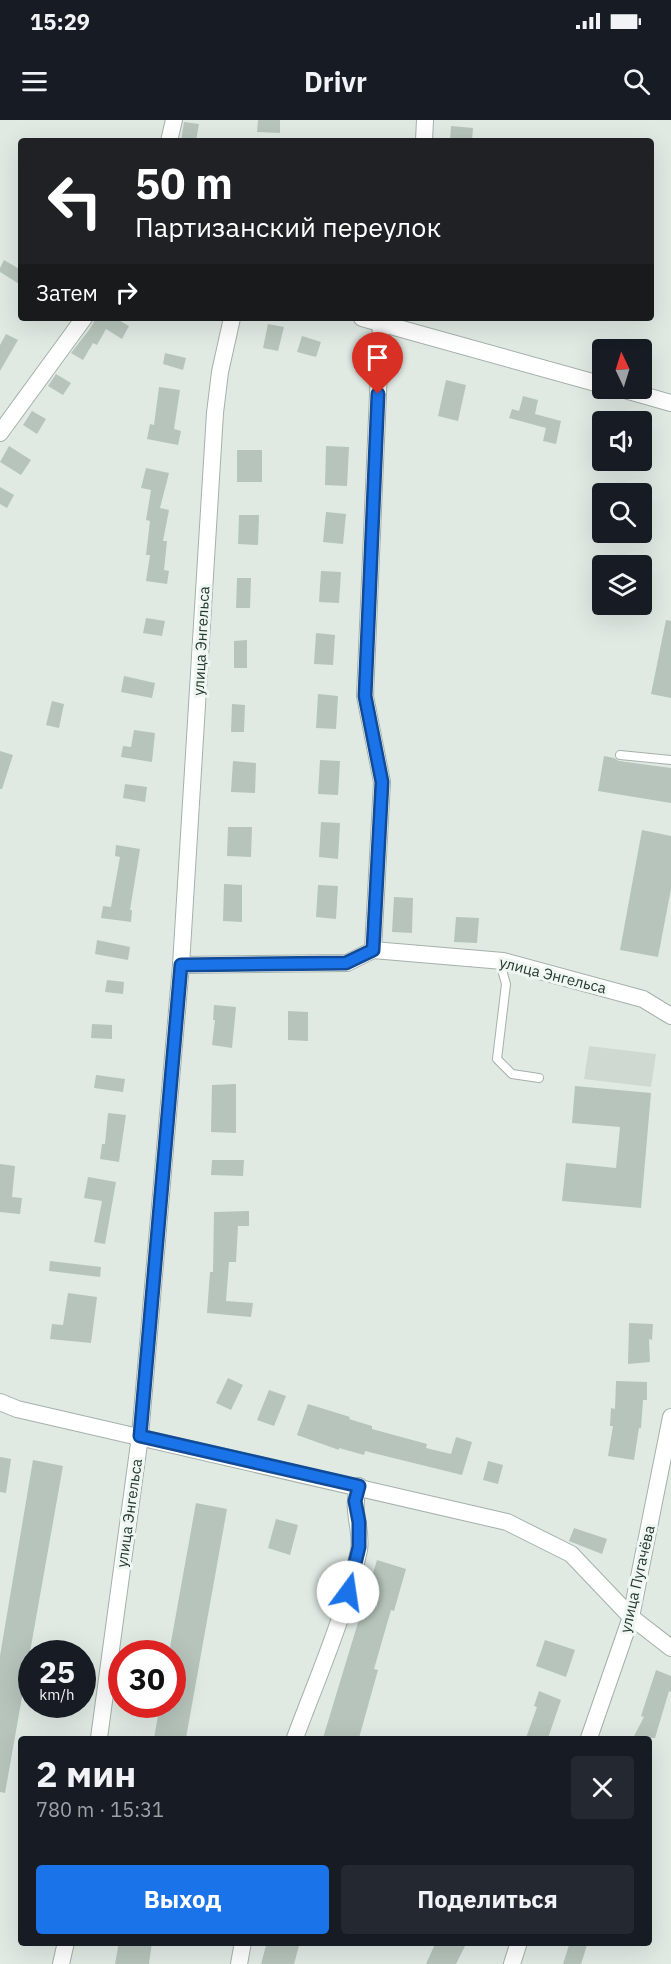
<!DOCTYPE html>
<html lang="ru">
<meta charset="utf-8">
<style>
:root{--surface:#171b24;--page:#242831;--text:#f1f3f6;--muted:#9ea1a6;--accent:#1a73e8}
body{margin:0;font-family:"IBM Plex Sans",sans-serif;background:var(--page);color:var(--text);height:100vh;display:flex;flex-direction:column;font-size:22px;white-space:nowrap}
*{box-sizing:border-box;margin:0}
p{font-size:20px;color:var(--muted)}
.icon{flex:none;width:33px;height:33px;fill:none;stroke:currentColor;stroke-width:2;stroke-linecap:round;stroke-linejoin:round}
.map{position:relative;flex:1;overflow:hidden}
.details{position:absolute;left:18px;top:1616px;width:634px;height:210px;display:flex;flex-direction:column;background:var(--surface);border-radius:6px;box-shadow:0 6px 24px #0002}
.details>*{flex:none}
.top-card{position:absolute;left:18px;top:18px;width:636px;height:183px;border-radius:6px;box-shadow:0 6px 24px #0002;background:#202124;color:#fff;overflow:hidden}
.needle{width:39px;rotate:356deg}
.buttons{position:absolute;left:592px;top:219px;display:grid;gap:12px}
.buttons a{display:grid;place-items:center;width:60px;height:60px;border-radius:6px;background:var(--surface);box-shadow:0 6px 24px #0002;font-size:30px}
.speed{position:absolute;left:18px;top:1520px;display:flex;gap:12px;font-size:30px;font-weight:700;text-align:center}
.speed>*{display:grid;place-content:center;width:78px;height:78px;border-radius:50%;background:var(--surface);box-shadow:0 6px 24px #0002;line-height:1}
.speed small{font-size:15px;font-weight:400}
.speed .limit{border:9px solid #d22;background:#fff;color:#111}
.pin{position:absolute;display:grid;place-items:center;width:51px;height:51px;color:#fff;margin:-62px -26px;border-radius:50% 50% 50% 0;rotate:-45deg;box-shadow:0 0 6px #0007}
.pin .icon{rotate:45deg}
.me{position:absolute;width:66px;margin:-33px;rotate:14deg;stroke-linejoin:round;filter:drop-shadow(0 0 4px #0008)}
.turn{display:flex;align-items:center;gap:21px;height:126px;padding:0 18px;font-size:27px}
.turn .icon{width:78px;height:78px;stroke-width:2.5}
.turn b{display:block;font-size:42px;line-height:51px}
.then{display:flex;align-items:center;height:57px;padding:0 18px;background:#0003;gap:12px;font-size:22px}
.round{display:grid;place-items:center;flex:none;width:63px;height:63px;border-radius:6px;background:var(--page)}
.head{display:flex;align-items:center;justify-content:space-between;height:102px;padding:0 18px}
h1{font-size:36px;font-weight:700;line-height:45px}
.button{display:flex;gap:12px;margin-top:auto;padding:12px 18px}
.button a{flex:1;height:69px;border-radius:6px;background:var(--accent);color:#fff;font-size:24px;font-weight:700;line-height:69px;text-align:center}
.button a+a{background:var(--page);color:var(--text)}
.status{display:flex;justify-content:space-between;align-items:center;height:42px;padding:0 30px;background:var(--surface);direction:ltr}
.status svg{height:16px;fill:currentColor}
header{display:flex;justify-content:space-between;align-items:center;height:78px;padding:0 18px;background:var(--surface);font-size:27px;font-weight:700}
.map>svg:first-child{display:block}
</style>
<div class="status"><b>15:29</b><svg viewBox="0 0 49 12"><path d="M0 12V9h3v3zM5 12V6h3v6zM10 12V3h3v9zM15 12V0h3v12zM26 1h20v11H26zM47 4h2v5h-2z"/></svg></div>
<header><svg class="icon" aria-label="menu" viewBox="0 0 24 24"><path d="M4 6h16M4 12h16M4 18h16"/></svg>Drivr<svg class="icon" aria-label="search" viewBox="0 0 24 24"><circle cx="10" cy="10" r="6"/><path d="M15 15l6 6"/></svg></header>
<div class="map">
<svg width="671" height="1844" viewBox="0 0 671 1844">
<rect width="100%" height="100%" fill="#e0eae3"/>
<!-- built -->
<path fill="#cfd9d1" d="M589,926L656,934L651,967L584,959Z"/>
<!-- building -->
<g fill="#b6c4bb">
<path d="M258,0H280V13L257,12Z"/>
<path d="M184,2L199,4L196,21H181Z"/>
<path d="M451,6L473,8L472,21H450Z"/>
<path d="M4,140L21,150V165L0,152V148Z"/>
<path d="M94,198H115L129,206L122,219L106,209L97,225L93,223L83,240L71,233L89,210L94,202Z"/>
<path d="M268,204L284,207L278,231L263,228Z"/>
<path d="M6,214L18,220L0,251V225Z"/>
<path d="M302,216L321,222L316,237L297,232Z"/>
<path d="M165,233L186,238L183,250L163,244Z"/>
<path d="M56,254L71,263L63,275L48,266Z"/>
<path d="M446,260L466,265L458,301L438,296Z"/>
<path d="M159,267L180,270L174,309L181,311L178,325L147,319L150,304L154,305Z"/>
<path d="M523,276L538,280L535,294L561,301L556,324L543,321L546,308L509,298L512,289L519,291Z"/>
<path d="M32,291L46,299L37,314L23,305Z"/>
<path d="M9,326L31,340L21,355L0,342Z"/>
<path d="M326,326L349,327L347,366L325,365Z"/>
<rect x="237" y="330" width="25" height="32"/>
<path d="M146,348L169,353L160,388L169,390L163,421H167L164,450L169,451L167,464L146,461L150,435H146L150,401L146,400L151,370L141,368Z"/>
<path d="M0,367L14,375L7,388L0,384Z"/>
<path d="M326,392L346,394L343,424L323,422Z"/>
<path d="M239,395H259L258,425L238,424Z"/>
<path d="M321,451L341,452L339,483L319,482Z"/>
<path d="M237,458H251L250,488H236Z"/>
<path d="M146,498L165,501L162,516L143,513Z"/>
<path d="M666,500L671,501V578L651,574Z"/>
<path d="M316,513L335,515L333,545L314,544Z"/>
<path d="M247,520V548H234V521Z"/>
<path d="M124,556L155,563L152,578L121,572Z"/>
<path d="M318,574L338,576L336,609L316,608Z"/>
<path d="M52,581L64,584L59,608L46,605Z"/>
<path d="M232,584L245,585L244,612H231Z"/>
<path d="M134,610L155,613L152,642L121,637L123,626L131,627Z"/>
<path d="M0,631L13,635L2,669H0Z"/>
<path d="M604,636L614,638L619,641L671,648V683L598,671Z"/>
<path d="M320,640L340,641L338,675L318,674Z"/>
<path d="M233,641L256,643L255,673L231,672Z"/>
<path d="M125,664L147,667L145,682L123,678Z"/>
<path d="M321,702L340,703L338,739L319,737Z"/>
<path d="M228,707H252L251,737L227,736Z"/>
<path d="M642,710L671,716V769L658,837L620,830Z"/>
<path d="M116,725L140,729L130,790H132L131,802L101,798L103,786L111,787L120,737L115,736Z"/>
<path d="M224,764L242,765V802L223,801Z"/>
<path d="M318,765L338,766L336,799L316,797Z"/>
<path d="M394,777L413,778L412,813L392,812Z"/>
<path d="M456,797L479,798L477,823L454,822Z"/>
<path d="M97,820L130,827L128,840L95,834Z"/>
<path d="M107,860L124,862L123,874L105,872Z"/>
<path d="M214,885L236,887L232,928L212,925L215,900H213Z"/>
<path d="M288,891L308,892V921L288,920Z"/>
<path d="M92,904L112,905V919L91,918Z"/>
<path d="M96,955L125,959L123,972L94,968Z"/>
<path d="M236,964V1013L211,1012L212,965Z"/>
<path d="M575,966L651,973L641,1088L562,1081L566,1043L616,1048L620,1007L572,1003Z"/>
<path d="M108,993L126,995L119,1042L100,1039L102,1024H105Z"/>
<path d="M212,1040H244L243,1056L211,1055Z"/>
<path d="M0,1044L15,1046L12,1077L22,1078L20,1094L0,1092Z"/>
<path d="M88,1057L116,1062L105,1124L94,1122L102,1081L84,1078Z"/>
<path d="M249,1091V1106H238L236,1142H229L226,1181L253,1183L251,1197L207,1193L210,1152H213L214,1092Z"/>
<path d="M50,1141L101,1147L100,1157L49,1151Z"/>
<path d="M68,1173L97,1177L91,1223L50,1219L52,1204L63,1205Z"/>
<path d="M629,1203L653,1204L652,1220L649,1219L650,1242L628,1244Z"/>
<path d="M228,1258L243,1265L231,1290L216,1283Z"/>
<path d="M616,1261L647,1262V1280H643L641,1308H639L634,1340L608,1336L613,1306H610L611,1288L615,1289Z"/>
<path d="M269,1270L286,1276L274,1306L257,1300Z"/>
<path d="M308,1284L350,1297L349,1299L372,1306V1309L427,1324L426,1328L451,1334L456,1317L472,1322L462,1355L365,1331L364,1335L339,1328V1330L297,1315Z"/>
<path d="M0,1337L11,1339L6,1373L0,1372Z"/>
<path d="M33,1340L63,1346L5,1673L0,1672V1536Z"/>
<path d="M488,1341L503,1345L498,1364L483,1360Z"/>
<path d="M196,1383L227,1389L186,1618H154L160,1584H172V1533H169Z"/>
<path d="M276,1399L298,1405L290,1435L268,1428Z"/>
<path d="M574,1408L607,1419L602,1434L569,1421Z"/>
<path d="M377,1440L406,1449L394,1491L391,1490L374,1549L378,1550L359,1618H323Z"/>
<path d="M545,1520L575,1530L566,1557L536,1546Z"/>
<path d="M656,1550L671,1556V1572L669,1571L655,1618H633L644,1597L641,1596Z"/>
<path d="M539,1571L561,1580L548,1618H526L537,1587L534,1586Z"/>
<path d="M119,1822H152L149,1844H115Z"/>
<path d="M267,1822H300L294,1844H261Z"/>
<path d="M436,1822H467L456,1844H426Z"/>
<path d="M570,1822H588L581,1844H563Z"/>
</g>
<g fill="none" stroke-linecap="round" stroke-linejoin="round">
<defs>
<g id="service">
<path d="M620,635L671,640"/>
<path d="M503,841L502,850L506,864L497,939L512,954L539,958"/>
</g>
<g id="minor">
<path d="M169,21L174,0"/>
<path d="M424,21L425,0"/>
<path d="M362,198L603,265"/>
<path d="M618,268L671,283"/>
<path d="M0,313L84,198"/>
<path d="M373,830L382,662L365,576L381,204L383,198"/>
<path d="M181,845L347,843L373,830L503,841L643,879L671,896"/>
<path d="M0,1282L17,1289L507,1402L571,1434L631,1497L671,1528"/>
<path d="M99,1618L140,1316L181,845L215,293L220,252L232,198"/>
<path d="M295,1618C318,1556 345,1496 359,1430C362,1413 354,1396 356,1380C356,1375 358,1370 359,1366"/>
<path d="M589,1618L631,1497L671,1297"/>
<path d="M61,1844L66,1822"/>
<path d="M239,1844L243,1822"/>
<path d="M512,1844L519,1822"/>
</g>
</defs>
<!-- service casing -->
<use href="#service" stroke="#a4b1a8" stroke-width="10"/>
<!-- minor casing -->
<use href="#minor" stroke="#a4b1a8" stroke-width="18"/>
<!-- service -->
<use href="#service" stroke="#fff" stroke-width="8"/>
<!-- minor -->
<use href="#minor" stroke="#fff" stroke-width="16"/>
</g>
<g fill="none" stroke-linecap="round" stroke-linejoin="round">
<defs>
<path id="route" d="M348,1472L359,1427V1402L355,1381L359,1366L140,1316L181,845L346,843L373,830L382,662L365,576L378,274"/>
</defs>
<!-- route casing -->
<use href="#route" stroke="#114b97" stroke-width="15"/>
<!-- route -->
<use href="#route" stroke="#1a73e8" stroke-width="10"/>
</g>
<g text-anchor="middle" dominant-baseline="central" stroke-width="6" stroke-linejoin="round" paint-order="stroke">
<!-- street labels -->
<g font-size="15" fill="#23382c" stroke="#f0f7f2">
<text transform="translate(201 521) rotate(-87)">улица Энгельса</text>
<text transform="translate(553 855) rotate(14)">улица Энгельса</text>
<text transform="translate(129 1393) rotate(-82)">улица Энгельса</text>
<text transform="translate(637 1459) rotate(-77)">улица Пугачёва</text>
</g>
</g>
</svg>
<div class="buttons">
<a><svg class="needle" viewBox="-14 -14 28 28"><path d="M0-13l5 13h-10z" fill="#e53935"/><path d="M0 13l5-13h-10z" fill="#9ea1a6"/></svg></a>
<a><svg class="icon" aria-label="sound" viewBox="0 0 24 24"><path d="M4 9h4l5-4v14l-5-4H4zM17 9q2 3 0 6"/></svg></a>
<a><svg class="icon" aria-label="search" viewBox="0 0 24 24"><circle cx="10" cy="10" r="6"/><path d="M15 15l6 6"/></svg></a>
<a><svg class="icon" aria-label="layers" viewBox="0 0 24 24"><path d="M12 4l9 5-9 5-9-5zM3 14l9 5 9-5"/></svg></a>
</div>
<div class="speed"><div>25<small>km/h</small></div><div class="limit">30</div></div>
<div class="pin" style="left:378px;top:274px;background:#d93025"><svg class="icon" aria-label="arrive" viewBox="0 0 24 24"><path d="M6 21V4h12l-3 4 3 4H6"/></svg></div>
<svg class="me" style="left:348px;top:1472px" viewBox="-20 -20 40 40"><circle r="19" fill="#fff"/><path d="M0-13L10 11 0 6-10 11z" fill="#1a73e8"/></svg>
<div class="top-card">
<div class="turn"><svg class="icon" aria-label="left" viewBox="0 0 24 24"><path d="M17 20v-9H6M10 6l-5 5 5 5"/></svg><div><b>50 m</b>Партизанский переулок</div></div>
<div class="then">Затем<svg class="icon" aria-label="right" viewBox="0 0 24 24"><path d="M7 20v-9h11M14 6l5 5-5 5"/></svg></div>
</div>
<section class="details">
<div class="head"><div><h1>2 мин</h1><p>780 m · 15:31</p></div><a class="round"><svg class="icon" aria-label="close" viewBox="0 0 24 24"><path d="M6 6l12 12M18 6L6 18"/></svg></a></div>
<div class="button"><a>Выход</a><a>Поделиться</a></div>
</section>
</div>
